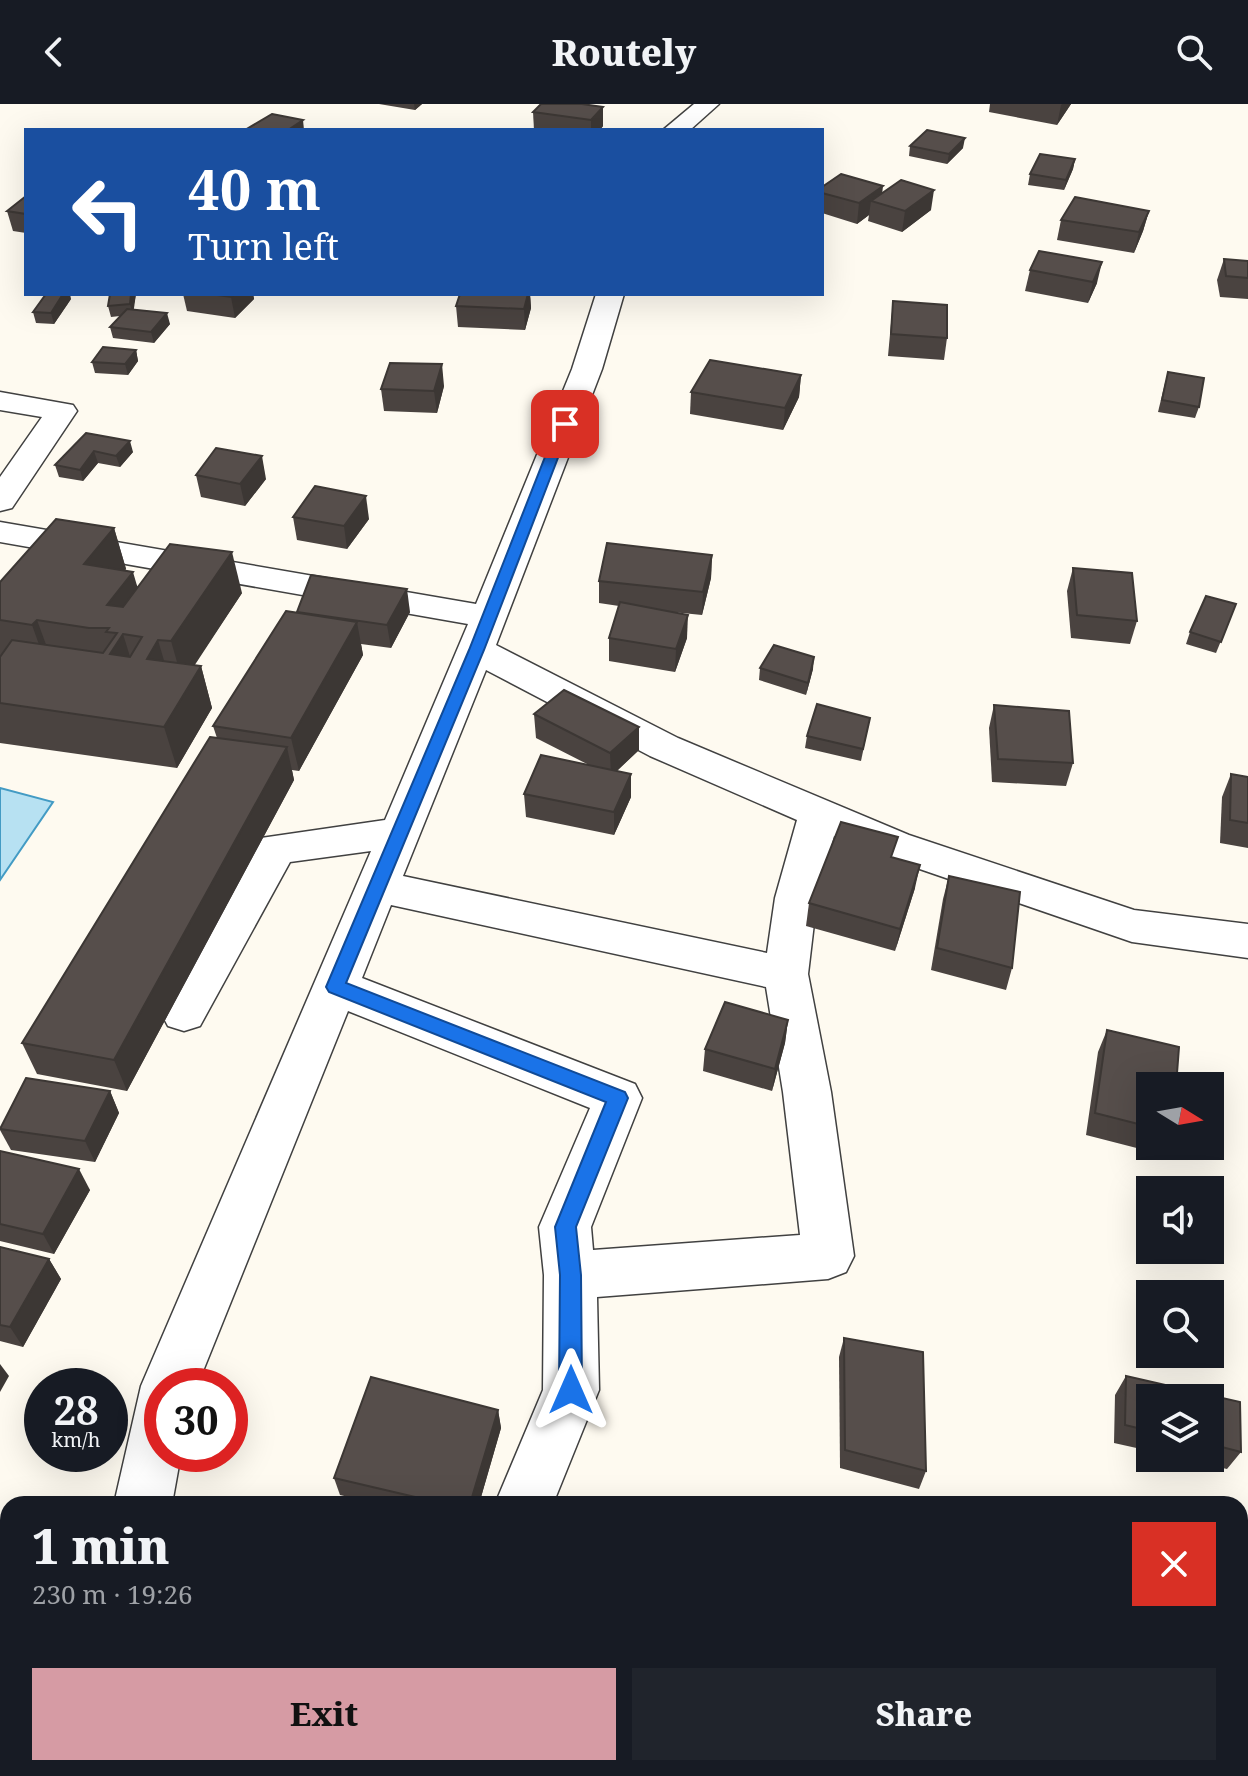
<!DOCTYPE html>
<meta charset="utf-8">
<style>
:root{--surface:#171b24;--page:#20242c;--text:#f1f3f6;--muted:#9ea1a6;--accent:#d69ba4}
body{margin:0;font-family:"Noto Serif",serif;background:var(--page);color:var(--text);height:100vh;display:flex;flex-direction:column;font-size:30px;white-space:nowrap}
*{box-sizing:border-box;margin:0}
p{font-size:26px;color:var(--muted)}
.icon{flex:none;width:44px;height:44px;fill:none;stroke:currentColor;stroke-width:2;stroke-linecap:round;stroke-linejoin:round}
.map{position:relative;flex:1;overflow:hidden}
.sheet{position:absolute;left:0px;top:1392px;width:1248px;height:280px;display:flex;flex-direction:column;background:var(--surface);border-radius:24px 24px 0 0;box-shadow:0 8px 32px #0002}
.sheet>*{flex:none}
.banner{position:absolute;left:24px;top:24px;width:800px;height:168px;border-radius:0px;box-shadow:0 8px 32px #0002;background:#1a4fa0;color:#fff;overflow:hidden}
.needle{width:52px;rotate:101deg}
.tools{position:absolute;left:1136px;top:968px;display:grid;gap:16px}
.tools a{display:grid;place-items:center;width:88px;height:88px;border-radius:0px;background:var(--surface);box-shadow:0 8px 32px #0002;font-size:40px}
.speed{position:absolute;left:24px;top:1264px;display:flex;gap:16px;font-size:40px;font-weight:700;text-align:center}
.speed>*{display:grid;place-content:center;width:104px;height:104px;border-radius:50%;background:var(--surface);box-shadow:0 8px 32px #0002;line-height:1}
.speed small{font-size:20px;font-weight:400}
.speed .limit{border:12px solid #d22;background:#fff;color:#111}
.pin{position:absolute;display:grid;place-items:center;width:68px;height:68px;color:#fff;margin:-34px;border-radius:16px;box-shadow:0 4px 12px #0006}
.me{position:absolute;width:88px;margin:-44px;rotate:0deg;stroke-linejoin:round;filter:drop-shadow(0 0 6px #0008)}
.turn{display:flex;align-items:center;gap:28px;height:168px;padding:0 32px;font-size:36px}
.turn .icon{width:104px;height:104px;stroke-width:2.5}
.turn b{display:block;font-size:56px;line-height:68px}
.round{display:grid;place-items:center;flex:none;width:84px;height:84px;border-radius:0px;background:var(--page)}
.overview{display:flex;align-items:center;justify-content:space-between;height:136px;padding:0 32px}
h1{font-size:48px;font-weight:800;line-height:60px}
.primary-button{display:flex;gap:16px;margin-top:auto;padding:16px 32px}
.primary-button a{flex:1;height:92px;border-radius:0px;background:var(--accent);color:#111;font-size:32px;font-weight:800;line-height:92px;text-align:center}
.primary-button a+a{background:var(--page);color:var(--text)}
header{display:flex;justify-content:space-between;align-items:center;height:104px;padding:0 32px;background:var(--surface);font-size:36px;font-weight:800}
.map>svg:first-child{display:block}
</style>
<header><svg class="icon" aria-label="back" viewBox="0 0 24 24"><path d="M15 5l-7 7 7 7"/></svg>Routely<svg class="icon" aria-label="search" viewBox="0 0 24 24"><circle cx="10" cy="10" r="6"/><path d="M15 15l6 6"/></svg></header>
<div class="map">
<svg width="1248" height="1672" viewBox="0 0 1248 1672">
<rect width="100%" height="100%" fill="#fefaf0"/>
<!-- forest -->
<path fill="#bbd69c" d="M8,1609V1664H136L137,1672H0V1613Z"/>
<!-- water -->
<path fill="#b7e1f2" stroke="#439bc4" stroke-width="2" d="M0,684L53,698L0,776Z"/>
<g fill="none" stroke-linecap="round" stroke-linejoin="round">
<defs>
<g id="minor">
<path d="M694,0H719L690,26H663Z"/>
<path d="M596,190H624L602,265L496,541L678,634L909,731L1134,806L1248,820V854L1132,838L879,751L834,732L817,794L808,870L831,988L854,1152L846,1168L828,1175L597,1193L599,1286L553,1400H495L543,1286L544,1171L539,1123L590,1004L348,907L197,1282H162V1350H181L172,1400H114L141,1282L371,747L290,758L200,922L184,927L168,922L161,909L261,734L385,716L468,520L0,438V418L476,500L572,265ZM486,566L650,652L797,716L775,794L767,849L403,772ZM391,801L766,883L783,988L800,1131L593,1146L591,1123L642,994L635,980L362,874Z"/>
<path d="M0,288L73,301L77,307L12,404L0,407V373L42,313L0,306Z"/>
<path d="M8,1488V1550L0,1551V1489Z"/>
<path d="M104,1664H168L170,1672H104Z"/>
<path d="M406,1664H470V1672H404Z"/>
</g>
</defs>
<!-- minor casing -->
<use href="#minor" stroke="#414141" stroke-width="3"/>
<!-- minor -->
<use href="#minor" fill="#fff" fill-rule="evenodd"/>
</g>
<!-- wall -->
<g fill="#4a4340">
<path d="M379,0H422L415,6Z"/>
<path d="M990,0H1071L1057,21L989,8Z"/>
<path d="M603,3V22L600,26H534L533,8Z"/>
<path d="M910,42L963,44L947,60L909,52Z"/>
<path d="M1075,55L1073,65L1064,86L1028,81L1030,70Z"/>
<path d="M822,83L882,89L931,106L902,128L868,117L869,111L857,120L822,109Z"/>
<path d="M26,92V129L13,127L7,107Z"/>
<path d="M1149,107L1143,127L1134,149L1057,136L1061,116Z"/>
<path d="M1224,155L1248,157V195L1220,193L1217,176Z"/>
<path d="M1030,166L1097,179L1088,199L1025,187Z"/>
<path d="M110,190H136L133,205L170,220L154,239L113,234L110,223L120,212L111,213L108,202Z"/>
<path d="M183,190H253L254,195L235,214L187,207Z"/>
<path d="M460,190H530L531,204L525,226L458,223L456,202Z"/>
<path d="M71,195L54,220L36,219L33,208Z"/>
<path d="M893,197L947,234L944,256L888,252Z"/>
<path d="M136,246L138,257L128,271L95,269L92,258Z"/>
<path d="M801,271L799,293L783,326L690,310L691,288Z"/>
<path d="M1165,279L1199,303L1195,314L1158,308Z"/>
<path d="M444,282L437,309L384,307L381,285Z"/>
<path d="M86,329L133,348L120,363L98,359L83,377L59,373L55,361Z"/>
<path d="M196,371L266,375L245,402L201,393Z"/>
<path d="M293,413L369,415L347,445L297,436Z"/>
<path d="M114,424L126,465L125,466L138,483L242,489L194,561L201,562L212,604L177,664L0,639V478Z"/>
<path d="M712,451L711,474L702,511L672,508L687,534L675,568L609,557V534L619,502L599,499V477Z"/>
<path d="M1073,464L1137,517L1130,540L1071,534L1067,487Z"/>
<path d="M1236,500L1216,549L1186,540L1190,528Z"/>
<path d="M410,508L391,544L361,540L363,551L299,667L292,666L294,676L127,987L37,970L22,939L217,634L213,622L297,509Z"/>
<path d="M760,564L813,565L806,591L759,576Z"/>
<path d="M994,601L1073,659L1066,682L992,678L989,624Z"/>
<path d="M534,610L639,623V646L617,667L631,693L614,731L526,713L524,690L589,661L536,634Z"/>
<path d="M870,614L861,657L805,644L807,632Z"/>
<path d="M1231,670L1248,673V744L1220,739L1222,693Z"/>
<path d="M894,754L915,784L895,847L806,822L809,799Z"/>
<path d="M949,772L1012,864L1006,886L931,866L943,795Z"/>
<path d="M788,916L785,939L772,987L703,967L705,945Z"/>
<path d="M1107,926L1150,982V1042H1164L1160,1050L1086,1031L1098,948Z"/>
<path d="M110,987L119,1009L95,1058L11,1046L0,1026V1023Z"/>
<path d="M0,1047L90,1086L54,1150L0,1137Z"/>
<path d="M0,1143L49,1155L61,1175L23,1243L0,1237Z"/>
<path d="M844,1234L926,1367L919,1385L840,1364L839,1253Z"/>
<path d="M1126,1272L1240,1298L1241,1348L1227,1365L1178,1354H1210V1294H1150V1347L1114,1339L1115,1291Z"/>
<path d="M498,1306L501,1324L479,1400H378L340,1391L334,1374Z"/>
<path d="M785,1664H910V1672H784Z"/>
<path d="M997,1664H1051V1668L1047,1672H1034L997,1665Z"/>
</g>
<!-- shaded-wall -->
<g fill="#3c3734">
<path d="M414,0H422L415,6Z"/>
<path d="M1062,0H1071L1057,21L1061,1Z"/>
<path d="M603,3V22L600,26H591V16Z"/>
<path d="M303,16L304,26H288Z"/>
<path d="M965,34L963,44L947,60L949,50Z"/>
<path d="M1075,55L1073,65L1064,86L1066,76Z"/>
<path d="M883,82L881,100L871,97L869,111L857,120L859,99Z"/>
<path d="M934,86L931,106L902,128L905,107Z"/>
<path d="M1149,107L1143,127L1134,149L1139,128Z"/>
<path d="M1102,158L1097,179L1088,199L1093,178Z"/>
<path d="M63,190H70L71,195L54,220L51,209Z"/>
<path d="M131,190H136L133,211L130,200Z"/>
<path d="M234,190H253L254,195L235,214L231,193Z"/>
<path d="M528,190H530L531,204L525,226L524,205Z"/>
<path d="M167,209L170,220L154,239L151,228Z"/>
<path d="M136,246L138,257L128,271L125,260Z"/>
<path d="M442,260L444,282L437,309L434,287Z"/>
<path d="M801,271L799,293L783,326L785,304Z"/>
<path d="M130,337L133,348L120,363L116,352Z"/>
<path d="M94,347L98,359L83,377L80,366Z"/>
<path d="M262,352L266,375L245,402L240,380Z"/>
<path d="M366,392L369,415L347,445L344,422Z"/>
<path d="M114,424L126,465L97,501L84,460Z"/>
<path d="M232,448L242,489L183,579L171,537Z"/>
<path d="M712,451L711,474L702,511L703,488Z"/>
<path d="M133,468L145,509L123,530L136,572L110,550L119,536L107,501Z"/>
<path d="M407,485L410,508L391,544L387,521Z"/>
<path d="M688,511L687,534L675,568L676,545Z"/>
<path d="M37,516L52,557L47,563L32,521Z"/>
<path d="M357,518L363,551L299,667L291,634Z"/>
<path d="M158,536L170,577L147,555Z"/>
<path d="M814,553L813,565L806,591L808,579Z"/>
<path d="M201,562L212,604L177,664L164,623Z"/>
<path d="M639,623V646L611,672L610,649Z"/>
<path d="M287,643L294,676L127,987L114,956Z"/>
<path d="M631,670V693L614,731V708Z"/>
<path d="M920,761L915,784L895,847L900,825Z"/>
<path d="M788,916L785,939L772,987L775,965Z"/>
<path d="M110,987L119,1009L95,1058L85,1037Z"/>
<path d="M79,1065L90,1086L54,1150L43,1130Z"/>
<path d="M49,1155L61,1175L23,1243L10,1223Z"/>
<path d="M0,1260L9,1272L0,1288Z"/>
<path d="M498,1306L501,1324L479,1400H470Z"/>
</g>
<!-- building -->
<g fill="#564e4b" stroke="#3c3734" stroke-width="2" fill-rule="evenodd">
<path d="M541,0H582L603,3L591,16L533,8Z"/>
<path d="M272,10L303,16L288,26H245Z"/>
<path d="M927,26L965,34L949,50L910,42Z"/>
<path d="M1040,50L1075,55L1066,76L1030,70Z"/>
<path d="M841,70L883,82L859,99L822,89V83Z"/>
<path d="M901,76L934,86L905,107L871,97Z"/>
<path d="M26,92V110L7,107Z"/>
<path d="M1075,93L1149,107L1139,128L1061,116Z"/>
<path d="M1039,147L1102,158L1093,178L1030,166Z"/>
<path d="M1224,155L1248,157V174L1226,172Z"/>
<path d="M46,190H63L51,209L33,208Z"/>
<path d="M110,190H131L130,200L108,202Z"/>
<path d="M211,190H234L231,193Z"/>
<path d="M460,190H528L524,205L456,202Z"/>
<path d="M893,197L947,201V234L891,230Z"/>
<path d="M127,205L167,209L151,228L110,223Z"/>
<path d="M103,243L136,246L125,260L92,258Z"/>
<path d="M710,256L801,271L785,304L691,288Z"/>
<path d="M390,259L442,260L434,287L381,285Z"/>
<path d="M1168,268L1204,274L1199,303L1162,296Z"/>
<path d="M86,329L130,337L116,352L94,347L80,366L55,361Z"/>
<path d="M216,344L262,352L240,380L196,371Z"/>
<path d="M315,382L366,392L344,422L293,413Z"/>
<path d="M56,415L114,424L84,460L133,468L107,501L123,503L170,440L232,448L171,537L158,536L147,555L201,562L164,623L0,599V553L12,536L103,549L117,529L106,528L109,524H89L37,516L32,521L0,516V478ZM123,530L142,533L130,553L110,550Z"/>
<path d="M607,439L712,451L703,488L599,477Z"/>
<path d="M1073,464L1132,469L1137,517L1077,511Z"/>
<path d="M311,471L407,485L387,521L297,508Z"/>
<path d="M1206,492L1236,500L1221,538L1190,528Z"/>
<path d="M620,498L688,511L676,545L609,534Z"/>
<path d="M286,507L357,518L291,634L213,622Z"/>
<path d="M774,541L814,553L808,579L760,564Z"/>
<path d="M564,586L639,623L610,649L534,610Z"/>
<path d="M817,600L870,614L863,645L807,632Z"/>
<path d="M994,601L1069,607L1073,659L998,655Z"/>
<path d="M210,633L287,643L114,956L22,939Z"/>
<path d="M541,651L631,670L614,708L524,690Z"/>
<path d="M1231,670L1248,673V719L1230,716Z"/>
<path d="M841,718L898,733L891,753L920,761L900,825L809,799Z"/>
<path d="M949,772L1020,788L1012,864L937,844Z"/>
<path d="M725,898L788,916L775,965L705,945Z"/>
<path d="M1107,926L1179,943L1176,982H1150V1023L1095,1009Z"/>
<path d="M26,974L110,987L85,1037L0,1025Z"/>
<path d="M0,1047L79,1065L43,1130L0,1120Z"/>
<path d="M0,1143L49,1155L10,1223L0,1221Z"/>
<path d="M844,1234L923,1248L926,1367L845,1346Z"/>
<path d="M1126,1272L1240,1298L1241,1348L1210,1340V1294H1150V1327L1125,1321Z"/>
<path d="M371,1273L498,1306L470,1400H445L334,1374Z"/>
<path d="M788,1664H910V1672H787Z"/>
<path d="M1030,1664H1051V1668Z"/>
</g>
<!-- route -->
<path fill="#1a73e8" stroke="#114b97" stroke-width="2" d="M565,316L571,320L484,546L346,879L625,988L628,994L576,1123L581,1171L582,1286L579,1294L571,1297L563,1294L559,1286L560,1171L555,1123L606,998L329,888L326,883L469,546L558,320Z"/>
</svg>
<div class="tools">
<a><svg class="needle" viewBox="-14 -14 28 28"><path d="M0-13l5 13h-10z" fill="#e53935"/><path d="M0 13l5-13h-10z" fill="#9ea1a6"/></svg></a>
<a><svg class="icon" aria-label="sound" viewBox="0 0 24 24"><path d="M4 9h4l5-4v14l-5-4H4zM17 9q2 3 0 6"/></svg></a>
<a><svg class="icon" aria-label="search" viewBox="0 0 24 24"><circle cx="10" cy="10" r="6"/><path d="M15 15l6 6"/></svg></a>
<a><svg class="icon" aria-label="layers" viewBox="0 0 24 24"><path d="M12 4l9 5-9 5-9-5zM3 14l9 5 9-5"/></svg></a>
</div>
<div class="speed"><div>28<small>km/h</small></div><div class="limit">30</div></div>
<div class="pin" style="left:565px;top:320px;background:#d93025"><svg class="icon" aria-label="arrive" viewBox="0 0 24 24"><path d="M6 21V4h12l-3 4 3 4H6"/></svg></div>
<svg class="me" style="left:571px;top:1286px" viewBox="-20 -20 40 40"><path d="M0-17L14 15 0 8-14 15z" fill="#1a73e8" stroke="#fff" stroke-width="4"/></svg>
<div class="banner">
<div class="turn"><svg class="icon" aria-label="left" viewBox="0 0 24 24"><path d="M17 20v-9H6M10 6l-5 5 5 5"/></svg><div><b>40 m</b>Turn left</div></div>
</div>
<section class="sheet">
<div class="overview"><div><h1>1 min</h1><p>230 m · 19:26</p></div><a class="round" style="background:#d93025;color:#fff"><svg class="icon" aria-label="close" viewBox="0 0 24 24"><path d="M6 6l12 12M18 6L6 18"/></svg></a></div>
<div class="primary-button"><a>Exit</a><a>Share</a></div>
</section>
</div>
